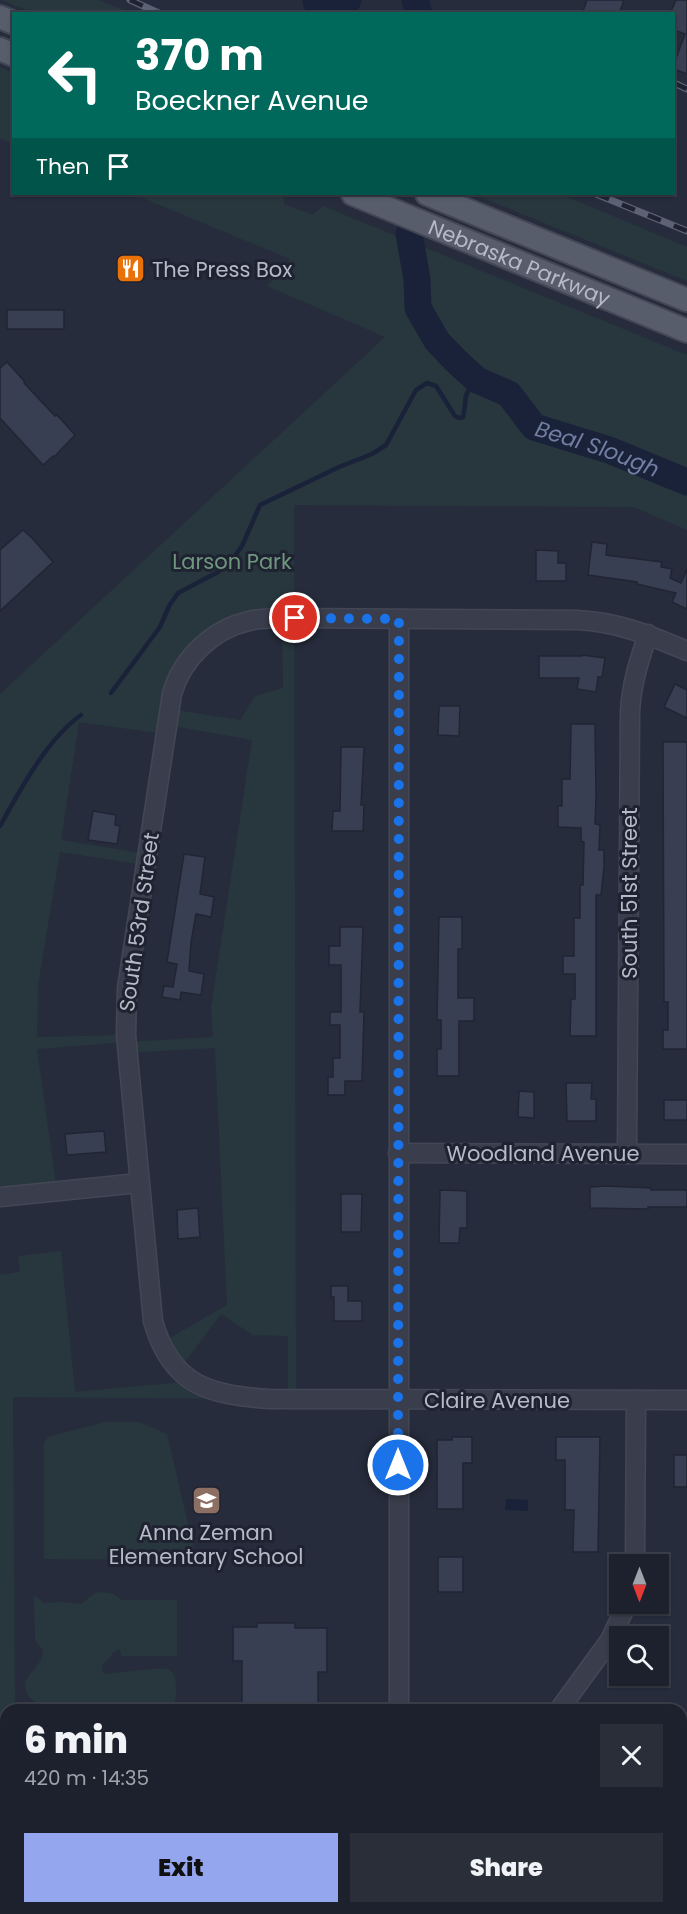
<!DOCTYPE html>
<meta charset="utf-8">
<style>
:root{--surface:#1c212d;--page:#292e39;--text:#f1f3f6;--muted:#a0a3aa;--line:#3a3e49;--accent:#94a7ee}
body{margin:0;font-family:Poppins,sans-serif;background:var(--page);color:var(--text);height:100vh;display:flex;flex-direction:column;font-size:22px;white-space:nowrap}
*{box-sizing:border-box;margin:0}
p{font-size:20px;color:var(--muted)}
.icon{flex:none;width:33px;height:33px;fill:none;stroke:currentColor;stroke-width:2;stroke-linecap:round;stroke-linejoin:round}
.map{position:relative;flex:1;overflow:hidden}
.sheet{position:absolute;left:0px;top:1704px;width:687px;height:210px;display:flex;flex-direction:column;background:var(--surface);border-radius:18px 18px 0 0;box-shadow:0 2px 4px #0004,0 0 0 2px var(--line)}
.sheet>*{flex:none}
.banner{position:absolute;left:12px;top:12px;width:663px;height:183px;border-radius:0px;box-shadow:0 2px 4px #0004,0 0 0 2px var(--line);background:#00695c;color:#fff;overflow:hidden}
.needle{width:39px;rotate:180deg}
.buttons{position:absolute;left:609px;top:1554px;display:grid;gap:12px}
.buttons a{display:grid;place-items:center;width:60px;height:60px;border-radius:0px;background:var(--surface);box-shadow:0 2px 4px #0004,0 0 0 2px var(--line);font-size:30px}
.pin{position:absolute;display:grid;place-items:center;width:51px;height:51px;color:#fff;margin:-26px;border:3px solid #fff;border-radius:50%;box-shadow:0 2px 6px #0007}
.me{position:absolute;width:66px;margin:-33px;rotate:0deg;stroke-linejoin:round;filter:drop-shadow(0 0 4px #0008)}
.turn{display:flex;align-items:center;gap:21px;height:126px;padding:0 24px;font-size:27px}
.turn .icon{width:78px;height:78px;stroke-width:2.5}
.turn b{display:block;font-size:42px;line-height:51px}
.then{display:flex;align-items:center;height:57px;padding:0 24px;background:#0003;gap:12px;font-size:22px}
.round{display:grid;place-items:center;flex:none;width:63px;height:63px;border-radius:0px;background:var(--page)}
.summary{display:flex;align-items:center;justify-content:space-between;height:102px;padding:0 24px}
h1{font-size:36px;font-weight:800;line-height:45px}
.button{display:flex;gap:12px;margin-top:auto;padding:12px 24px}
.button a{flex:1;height:69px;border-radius:0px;background:var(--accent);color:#111;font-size:24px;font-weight:800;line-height:69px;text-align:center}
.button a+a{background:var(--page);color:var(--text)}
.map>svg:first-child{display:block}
</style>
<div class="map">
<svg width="687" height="1914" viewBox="0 0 687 1914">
<rect width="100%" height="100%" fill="#262c3c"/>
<!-- green -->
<g fill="#28373d" fill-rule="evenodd">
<path d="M1,0H99L132,13H34Z"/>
<path d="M0,67L13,73V144L0,138Z"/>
<path d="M133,194H283L284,204L313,215L323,206L687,355V530L634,507L294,505L296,1399H288V1336L253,1335L221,1314L179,1370L161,1343L227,1305L215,1048L127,1053L126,1042L37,1049L57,1191L0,1197V694L385,337L267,286L290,259ZM282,619L283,688L255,696L240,720L169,709L170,704L216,635ZM79,722L165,734L167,725L252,740L211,1008L213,1037L127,1042L126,1035L37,1037L38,985L60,852L145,865L147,854L61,840Z"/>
<path d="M473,194H560L687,247V281Z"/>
<path d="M61,1251L75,1392L193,1381L270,1399L13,1397L15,1710H6V1869L0,1854V1275L20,1272L18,1256Z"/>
<path d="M105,1422H139L167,1434L195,1554L191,1560L44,1559V1443L48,1437Z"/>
<path d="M101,1592L114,1594L121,1600H177V1656H121L120,1649L113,1653L102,1666L103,1673L107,1674C118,1673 164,1666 169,1670C175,1673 176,1681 176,1687C176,1695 176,1704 171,1710H59C43,1706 24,1702 25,1683C31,1670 43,1664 43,1650L35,1640L34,1595L44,1603L61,1602L81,1604L95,1593Z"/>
<rect x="44" y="1908" width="74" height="6"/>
</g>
<!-- water -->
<path fill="#1a2239" d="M506,1499L528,1500V1511L505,1510Z"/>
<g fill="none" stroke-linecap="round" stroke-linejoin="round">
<!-- stream -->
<g stroke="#1a2239" stroke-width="4.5">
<path d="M111,693L160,627L169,606L178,593L218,572L234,557L242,546L260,505L339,467L372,454L386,445L416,390L427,383L436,386L455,416L459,418L463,417C468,396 460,399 477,380"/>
<path d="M0,826C20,790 47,739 81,715"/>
</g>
<!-- river -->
<g stroke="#1a2239" stroke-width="27">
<path d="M316,0L317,4L335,5L348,0"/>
<path d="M415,0L418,10L417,14"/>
<path id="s1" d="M409,234L417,279L418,308L437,341L455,360L477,380L509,394L534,427L609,450L687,482"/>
</g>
</g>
<!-- building -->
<g fill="#393f52" stroke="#212533" stroke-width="1.5">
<path d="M587,0H624L619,14H582Z"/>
<path d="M676,0H687V74L674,69V64L685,34L674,30V14H670Z"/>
<rect x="7" y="310" width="57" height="19"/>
<path d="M7,362L25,382L24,383L55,416L57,415L75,435L54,457L53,456L43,465L0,418V368Z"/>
<path d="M23,530L33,539L53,562L0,611V550Z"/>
<path d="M592,542L607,544L606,555L662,562L661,567L672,569L670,578L681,583L687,569V609L672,602L676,593L637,584V582L588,575Z"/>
<path d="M536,550L558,551V563H566V581H536Z"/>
<path d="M582,655L605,658L602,677H598L596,692L577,689L579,678H539V656H582Z"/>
<path d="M675,684L687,690V718L664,707Z"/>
<path d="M439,706H460L459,736L438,735Z"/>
<path d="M571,724H595L596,795L595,824L600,825L599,850H604V867L601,895H596V1036H570L571,999H575V974H563V956H574V918H580V885H583L584,842L581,841V828L558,827V806H562V779H570Z"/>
<path d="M663,742H687V1049H663V1030H668V1002H664Z"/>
<path d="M341,747H364L361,805H364L363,831H332L333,811H340Z"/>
<path d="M93,811L116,815L115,825L120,826L117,844L88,840Z"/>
<path d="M184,854L205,857L200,894L214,897L211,917L196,914L191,942L189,971L204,974L201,995L181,992L180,1000L162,997L164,986L173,987L177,964L167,962Z"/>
<path d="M439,917H462V949H458V998H474V1021H459V1076H437V1049H441V1020H437Z"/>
<path d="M340,927H363L360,1012H364L362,1081H345V1095H328V1077H333V1058H340V1025H330V1012H341V965H329V946H340Z"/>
<path d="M566,1083H592L591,1099H596V1121H567Z"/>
<path d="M519,1091L534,1092V1118L518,1117Z"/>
<rect x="664" y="1100" width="23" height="20"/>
<path d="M104,1131L106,1152L67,1155L65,1134Z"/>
<path d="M606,1186L651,1188V1190H687V1207H648V1209L590,1208V1187Z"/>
<path d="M440,1190L467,1191V1228H460L459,1243H439Z"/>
<path d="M341,1194H362L361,1232H341Z"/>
<path d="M198,1208L200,1237L178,1239L177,1210Z"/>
<path d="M331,1286H348V1301H362V1321H334V1297H331Z"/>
<path d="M452,1437H472V1463H463V1509H437V1440H452Z"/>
<path d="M556,1437H600L598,1552H573L574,1510H565V1460H556Z"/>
<rect x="674" y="1455" width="13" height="32"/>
<rect x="438" y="1557" width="25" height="35"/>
<path d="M257,1623H295V1628H327V1672H318V1710H242V1661H233V1627H257Z"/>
</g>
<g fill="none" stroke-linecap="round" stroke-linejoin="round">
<defs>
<g id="minor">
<path d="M687,651C649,635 619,622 577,620L282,618C271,619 260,618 249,621C213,629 182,658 172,694L127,988L126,1035L153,1321C171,1386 210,1395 270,1399L687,1400"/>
<path d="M398,1153L687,1154"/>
<path d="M627,1154L630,713C631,685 639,661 648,634"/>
<path d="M0,1197L139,1183"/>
<path d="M635,1564L636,1400"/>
<path d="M399,1710V619"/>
<path d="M559,1710L610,1640L627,1604"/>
<path d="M681,1866L687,1858"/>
<path d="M399,1908V1914"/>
<path d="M645,1914L650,1908"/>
</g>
<g id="major">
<path d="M0,17L14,23"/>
<path d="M0,49L14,55"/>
<path id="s2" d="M353,194L687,331"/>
<path d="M427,194L687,300"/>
</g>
</defs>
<!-- minor casing -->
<use href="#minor" stroke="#434755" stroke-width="21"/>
<!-- major casing -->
<use href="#major" stroke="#434755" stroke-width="26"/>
<!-- minor -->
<use href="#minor" stroke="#3a3e4c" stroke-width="18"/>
<!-- major -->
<use href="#major" stroke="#585d6c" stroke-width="22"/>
<defs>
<g id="rail">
<path d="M130,0L161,14"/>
<path d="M674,83L687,89"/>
<path d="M596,194L687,231"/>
</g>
</defs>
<!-- rail casing -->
<use href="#rail" stroke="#5c6273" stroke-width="7"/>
<!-- rail -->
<use href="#rail" stroke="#1f2331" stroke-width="4.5" stroke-dasharray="14" stroke-linecap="butt"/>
</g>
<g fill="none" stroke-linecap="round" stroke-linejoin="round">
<!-- route -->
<path stroke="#1a73e8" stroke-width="10" stroke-dasharray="0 18" d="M295,618L399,619L398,1465"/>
</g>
<!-- icons -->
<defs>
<symbol id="restaurant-square" viewBox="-11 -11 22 22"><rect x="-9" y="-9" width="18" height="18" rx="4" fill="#e8710a" stroke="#1f2331"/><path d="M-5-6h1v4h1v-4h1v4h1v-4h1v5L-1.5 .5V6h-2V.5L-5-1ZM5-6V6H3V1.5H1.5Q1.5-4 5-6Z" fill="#fff"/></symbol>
<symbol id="school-square" viewBox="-11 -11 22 22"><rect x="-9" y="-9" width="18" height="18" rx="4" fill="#8d6e63" stroke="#1f2331"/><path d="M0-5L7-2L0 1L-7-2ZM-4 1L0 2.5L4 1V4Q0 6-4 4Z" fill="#fff"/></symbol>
</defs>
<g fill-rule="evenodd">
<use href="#restaurant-square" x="114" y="252" width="33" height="33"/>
<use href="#school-square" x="190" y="1484" width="33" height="33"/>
</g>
<g text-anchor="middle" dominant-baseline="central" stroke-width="6" stroke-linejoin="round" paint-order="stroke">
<!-- street labels -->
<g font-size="21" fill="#b6bac7" stroke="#1f2331">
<text stroke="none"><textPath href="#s2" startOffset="180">Nebraska Parkway</textPath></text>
<text transform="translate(629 893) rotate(-90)">South 51st Street</text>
<text transform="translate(139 922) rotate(-82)">South 53rd Street</text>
<text x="543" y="1153">Woodland Avenue</text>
<text x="497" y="1400">Claire Avenue</text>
</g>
<!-- poi labels -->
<g font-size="21" fill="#b6bac7" stroke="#1f2331" text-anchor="start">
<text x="152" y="269">The Press Box</text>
<text x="206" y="1532" text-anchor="middle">Anna Zeman<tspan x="206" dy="24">Elementary School</tspan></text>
</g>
<!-- park labels -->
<g font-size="21" fill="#6f967f" stroke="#1f2331">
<text x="232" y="561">Larson Park</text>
</g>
<!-- water labels -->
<g font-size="22" font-style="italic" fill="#727fa3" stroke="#1f2331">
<text stroke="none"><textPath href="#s1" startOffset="312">Beal Slough</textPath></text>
</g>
</g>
</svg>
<div class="buttons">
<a><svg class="needle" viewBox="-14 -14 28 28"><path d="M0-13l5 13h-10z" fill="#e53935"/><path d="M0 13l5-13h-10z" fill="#a0a3aa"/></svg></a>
<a><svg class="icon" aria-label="search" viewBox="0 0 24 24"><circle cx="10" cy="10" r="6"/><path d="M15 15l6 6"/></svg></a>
</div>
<div class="pin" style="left:295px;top:618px;background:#d93025"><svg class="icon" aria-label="arrive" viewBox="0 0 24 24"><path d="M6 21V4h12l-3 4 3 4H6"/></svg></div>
<svg class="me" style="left:398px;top:1465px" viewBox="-20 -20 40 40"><circle r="17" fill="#1a73e8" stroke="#fff" stroke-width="3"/><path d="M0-11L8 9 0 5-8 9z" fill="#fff"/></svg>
<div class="banner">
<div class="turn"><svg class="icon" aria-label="left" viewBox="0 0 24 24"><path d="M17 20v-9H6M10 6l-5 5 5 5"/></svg><div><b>370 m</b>Boeckner Avenue</div></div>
<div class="then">Then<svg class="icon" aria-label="arrive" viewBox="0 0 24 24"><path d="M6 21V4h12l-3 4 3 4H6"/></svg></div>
</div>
<section class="sheet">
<div class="summary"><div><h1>6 min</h1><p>420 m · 14:35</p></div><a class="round"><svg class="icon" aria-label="close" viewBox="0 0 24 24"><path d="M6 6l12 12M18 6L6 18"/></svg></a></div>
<div class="button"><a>Exit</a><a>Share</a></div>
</section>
</div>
